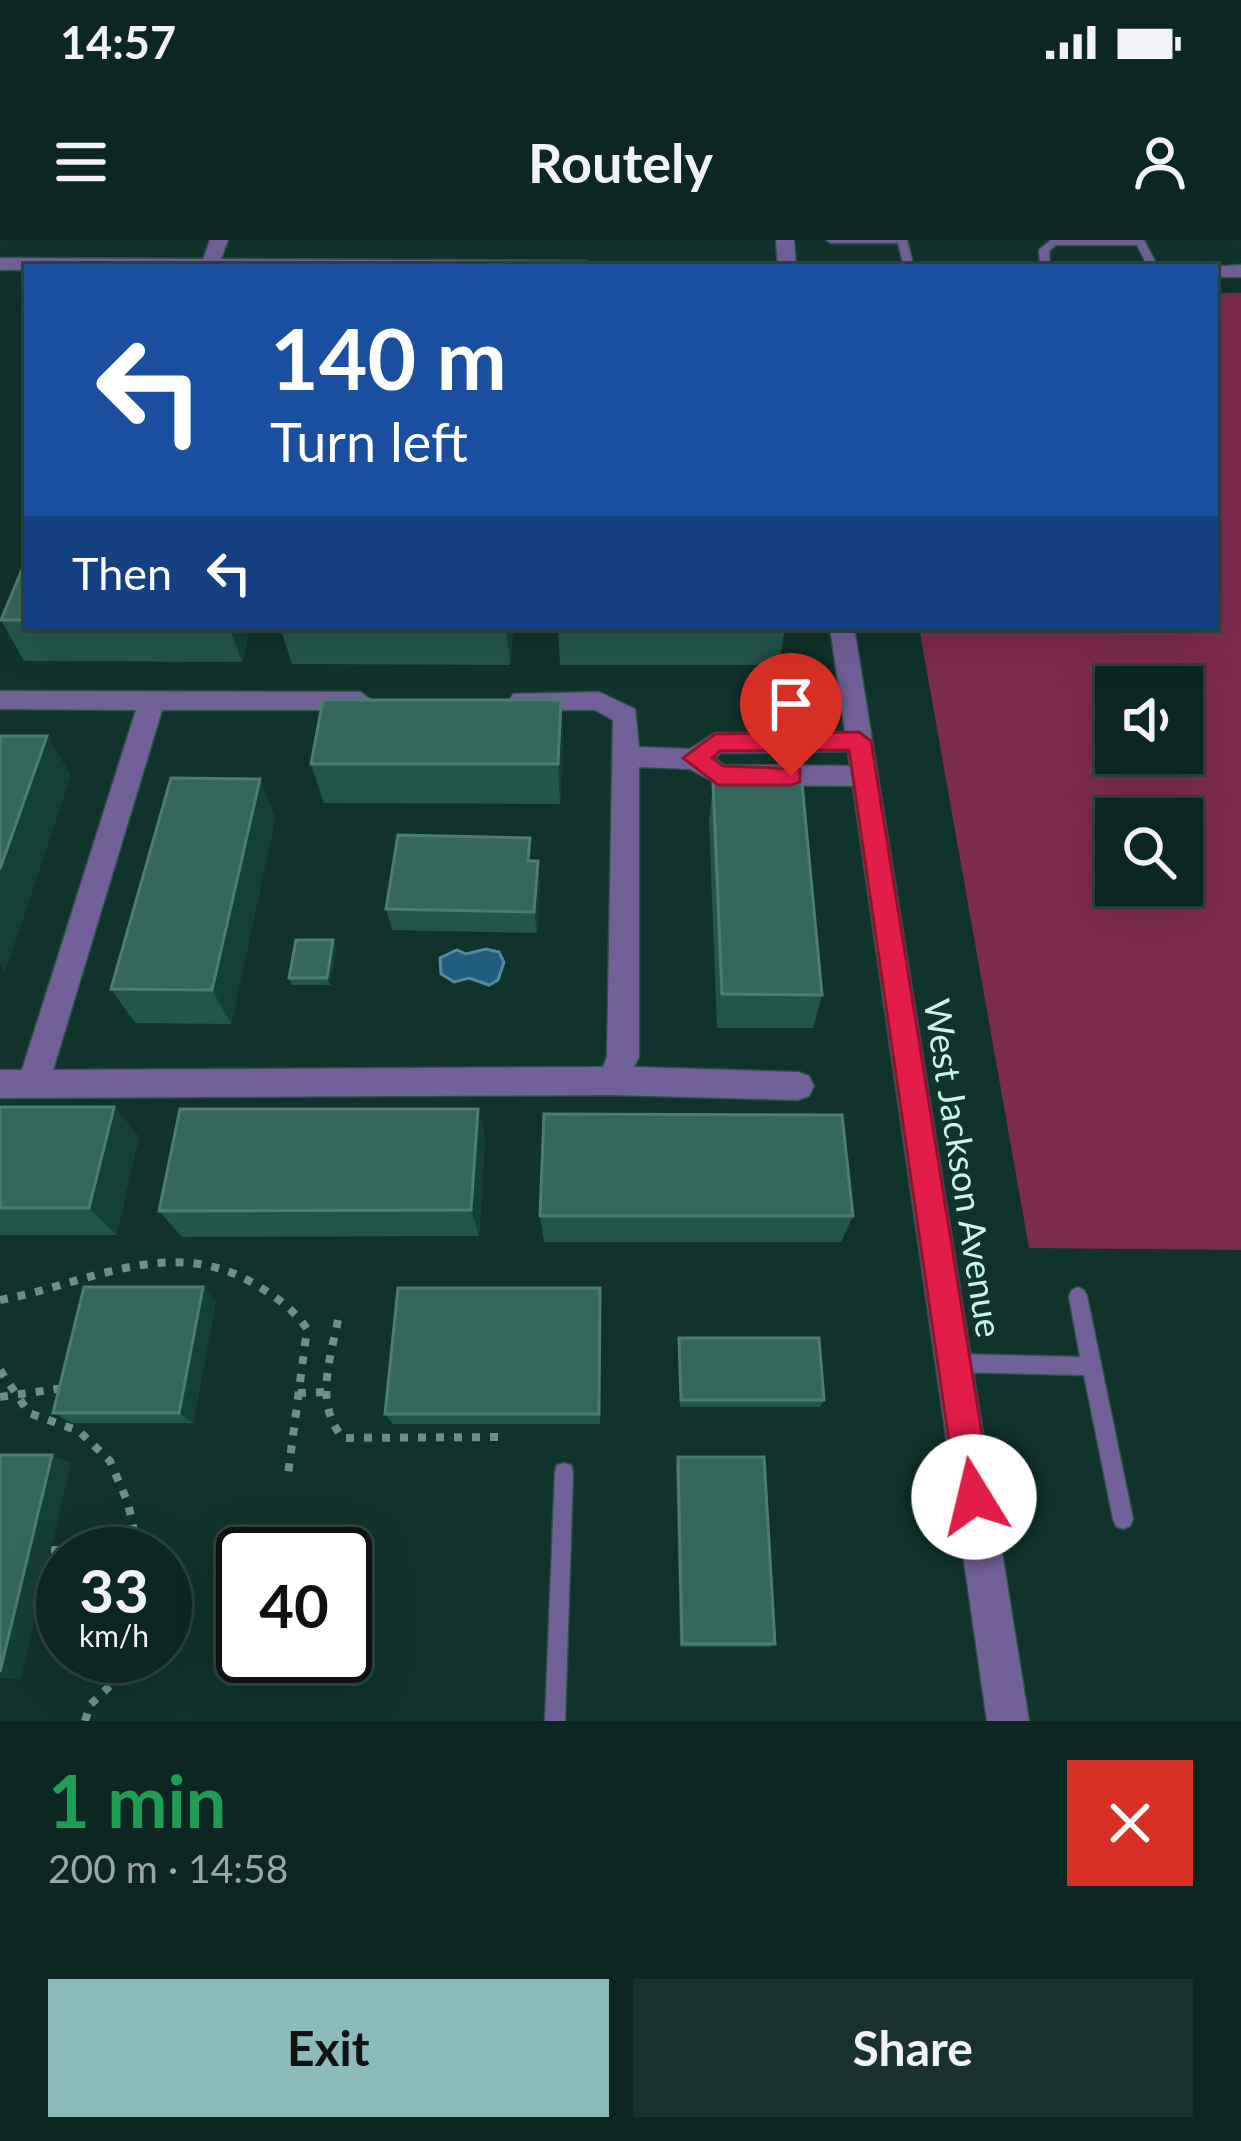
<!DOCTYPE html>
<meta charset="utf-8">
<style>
:root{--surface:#0c2621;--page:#1a322e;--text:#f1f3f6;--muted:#9aa5a5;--line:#2c433f;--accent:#8bbbb9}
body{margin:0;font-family:Lato,sans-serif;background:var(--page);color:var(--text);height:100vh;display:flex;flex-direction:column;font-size:45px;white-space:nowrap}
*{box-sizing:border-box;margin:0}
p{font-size:39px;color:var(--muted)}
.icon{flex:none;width:66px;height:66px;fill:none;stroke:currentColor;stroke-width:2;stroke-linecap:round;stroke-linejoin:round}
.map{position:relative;height:1481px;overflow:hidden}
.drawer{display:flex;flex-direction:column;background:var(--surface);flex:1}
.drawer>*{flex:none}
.hud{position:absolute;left:24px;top:24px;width:1194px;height:366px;border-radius:0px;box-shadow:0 12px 48px #0002,0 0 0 3px var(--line);background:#1a4fa0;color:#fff;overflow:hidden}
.tools{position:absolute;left:1095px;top:426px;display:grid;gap:24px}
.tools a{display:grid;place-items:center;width:108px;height:108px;border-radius:0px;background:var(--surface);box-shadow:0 12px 48px #0002,0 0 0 3px var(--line);font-size:60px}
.speed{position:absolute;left:36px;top:1287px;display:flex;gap:24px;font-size:60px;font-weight:700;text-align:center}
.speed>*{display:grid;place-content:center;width:156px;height:156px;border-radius:50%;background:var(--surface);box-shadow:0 12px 48px #0002,0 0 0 3px var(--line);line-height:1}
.speed small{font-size:30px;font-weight:400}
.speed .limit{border:6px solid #111;border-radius:18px;background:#fff;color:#111}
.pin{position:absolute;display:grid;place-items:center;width:102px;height:102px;color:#fff;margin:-123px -51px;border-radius:50% 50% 50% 0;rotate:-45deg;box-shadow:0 0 12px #0007}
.pin .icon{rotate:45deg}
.me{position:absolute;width:132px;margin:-66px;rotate:351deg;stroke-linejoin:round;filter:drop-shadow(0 0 9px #0008)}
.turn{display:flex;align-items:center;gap:42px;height:252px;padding:0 48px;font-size:54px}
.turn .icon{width:156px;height:156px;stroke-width:2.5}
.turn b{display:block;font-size:84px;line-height:102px}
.then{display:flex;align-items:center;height:114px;padding:0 48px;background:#0003;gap:24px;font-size:45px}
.round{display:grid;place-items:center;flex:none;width:126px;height:126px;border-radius:0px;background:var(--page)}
.overview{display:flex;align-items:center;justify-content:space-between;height:204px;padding:0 48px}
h1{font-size:72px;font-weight:700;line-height:90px;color:#1e9e55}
.cta{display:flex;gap:24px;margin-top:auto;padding:24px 48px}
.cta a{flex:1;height:138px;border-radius:0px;background:var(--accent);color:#111;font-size:48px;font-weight:700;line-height:138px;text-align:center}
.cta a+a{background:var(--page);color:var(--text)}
.status{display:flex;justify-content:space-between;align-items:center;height:84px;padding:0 60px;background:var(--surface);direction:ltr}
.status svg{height:33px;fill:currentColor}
header{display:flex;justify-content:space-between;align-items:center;height:156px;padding:0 48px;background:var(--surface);font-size:54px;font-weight:700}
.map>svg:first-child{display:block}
</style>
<div class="status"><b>14:57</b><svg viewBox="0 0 49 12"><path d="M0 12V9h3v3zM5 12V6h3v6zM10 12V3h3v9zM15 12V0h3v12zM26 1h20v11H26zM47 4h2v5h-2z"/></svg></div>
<header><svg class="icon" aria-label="menu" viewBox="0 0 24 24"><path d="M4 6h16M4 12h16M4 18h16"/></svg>Routely<svg class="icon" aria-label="person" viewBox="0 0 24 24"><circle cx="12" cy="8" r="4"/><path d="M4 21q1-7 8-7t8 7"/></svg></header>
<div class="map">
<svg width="1241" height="1481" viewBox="0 0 1241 1481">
<rect width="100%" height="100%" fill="#10332c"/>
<!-- green -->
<path fill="#7c2b4d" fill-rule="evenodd" d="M1215,53H1241V1010L1029,1008L919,387H1215ZM1116,447H1182V513H1116ZM1116,579H1182V645H1116Z"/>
<!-- water -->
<path fill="#205d7f" stroke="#528b9f" stroke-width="3" d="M486,709L499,712L504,722L498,740L489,745L469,738L454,742L441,734L440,718L457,710L466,714Z"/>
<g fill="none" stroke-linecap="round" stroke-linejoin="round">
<defs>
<g id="service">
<path d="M826,0H907L914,27H904L898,3H831Z"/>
<path d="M1051,0H1144L1158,27H1148L1137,5H1056L1049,11L1050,27H1040L1039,10Z"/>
<path d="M1078,1047L1084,1050L1087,1056L1133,1279L1130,1286L1123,1289L1116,1286L1113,1279L1084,1135L954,1132L948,1129L945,1123L948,1117L954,1114L1080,1117L1069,1056L1072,1050Z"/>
<path d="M564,1223L571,1225L573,1232L565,1481H545L555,1232L557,1225Z"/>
</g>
<g id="minor">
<path d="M210,0H228L218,27L201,25Z"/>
<path d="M1241,25V37H1215V27H1208Z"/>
<path d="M0,451L360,452L373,461L360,470H162L53,830L603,827L607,817L613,480L595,470H522L513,468L509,461L513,454L599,452L635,469L639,507L690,509L715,493L868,494L872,501L859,511L721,513L714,518L724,525L864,526L877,536L864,546L719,545L690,529L639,527V817L634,827L798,832L809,836L814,846L809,856L798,860L612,855L0,858V830H22L136,470L0,469Z"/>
</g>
<g id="tertiary">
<path d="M776,0H794L796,27H778Z"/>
<path d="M0,18L587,21L596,27L0,30Z"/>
<path d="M830,387H854L1029,1481H987Z"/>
</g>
</defs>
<!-- service casing -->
<use href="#service" stroke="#2d524a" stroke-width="3"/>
<!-- minor casing -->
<use href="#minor" stroke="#2d524a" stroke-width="3"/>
<!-- tertiary casing -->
<use href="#tertiary" stroke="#2d524a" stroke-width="3"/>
<!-- path -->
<g stroke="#689288" stroke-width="8" stroke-dasharray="8 10" stroke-linecap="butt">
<path d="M0,1060C84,1045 169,995 251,1042C272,1054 293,1068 307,1089L288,1234"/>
<path d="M338,1080C330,1120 314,1164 343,1198L503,1197"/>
<path d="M0,1130L29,1173L79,1191L110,1221L128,1263L139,1314"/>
<path d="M298,1153L327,1152"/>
<path d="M0,1157L64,1148"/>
<path d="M51,1310H138"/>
<path d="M85,1481L90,1465L141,1416"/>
</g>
<!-- service -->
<use href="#service" fill="#726099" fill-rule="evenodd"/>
<!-- minor -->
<use href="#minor" fill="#726099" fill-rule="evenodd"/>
<!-- tertiary -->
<use href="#tertiary" fill="#726099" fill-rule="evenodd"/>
</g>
<!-- wall -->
<g fill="#24554b">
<path d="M27,327V387H250L242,422L24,421L1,380Z"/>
<path d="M280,387H513L510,425L292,424Z"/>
<path d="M558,387H785L779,425H560Z"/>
<path d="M561,460L563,501L560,564L324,563L311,524Z"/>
<path d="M260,539L275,578L231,784L135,783L111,749Z"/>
<path d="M713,542L822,755L813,788H717L709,581Z"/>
<path d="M532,621L540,642L537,693L392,690L386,669Z"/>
<path d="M333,700L336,707L330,745H292L289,738Z"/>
<path d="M0,867H114L139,897L116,995H0Z"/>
<path d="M478,869L485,899L479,996L182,997L159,971Z"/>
<path d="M540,976H853L841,1002H544Z"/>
<path d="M203,1047L216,1060L193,1183H72L53,1173Z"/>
<path d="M600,1048V1184H393L385,1174Z"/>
<path d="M679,1098L824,1160L820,1167H680Z"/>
<path d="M678,1217L775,1404L770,1407H680L676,1226Z"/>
</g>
<!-- shaded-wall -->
<g fill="#154037">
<path d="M229,387H250L242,422Z"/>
<path d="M506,387H513L510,425Z"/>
<path d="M561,460L563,501L560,564L558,524Z"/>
<path d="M47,496L71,535L5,732L0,726V629Z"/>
<path d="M260,539L275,578L231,784L212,750Z"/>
<path d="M538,621L540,642L537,693L534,672Z"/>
<path d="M333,700L336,707L330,745L327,738Z"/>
<path d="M114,867L139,897L116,995L89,968Z"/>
<path d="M478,869L485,899L479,996L471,970Z"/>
<path d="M203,1047L216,1060L193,1183L179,1173Z"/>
<path d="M52,1215L71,1223L21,1439L0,1438Z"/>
</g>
<!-- building -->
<g fill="#36675c" stroke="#4c7d72" stroke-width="3">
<path d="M23,327H27V380H1Z"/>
<path d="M323,460H561L558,524H311Z"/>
<path d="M0,496H47L0,629Z"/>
<path d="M171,538L260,539L212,750L111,749Z"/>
<path d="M713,542L802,543L822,755L722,754Z"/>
<path d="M398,595L530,598L528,621H538L534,672L386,669Z"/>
<path d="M296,700H333L327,738H289Z"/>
<path d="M0,867H114L89,968H0Z"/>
<path d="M180,869H478L471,970L159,971Z"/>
<path d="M544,874L842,875L853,976H540Z"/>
<path d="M84,1047H203L179,1173H53Z"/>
<path d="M398,1048H600L599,1174H385Z"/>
<path d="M679,1098H819L824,1160H681Z"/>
<path d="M0,1215H52L0,1432Z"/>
<path d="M678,1217H764L775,1404H682Z"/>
</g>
<!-- route -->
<path fill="#e11d48" stroke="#92132f" stroke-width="3" d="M859,492L871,501L992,1257L987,1270L974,1275L962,1270L957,1257L849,510L720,511L712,518L723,526L800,529V542L791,545H718L683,518L715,494Z"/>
<g text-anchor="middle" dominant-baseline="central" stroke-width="12" stroke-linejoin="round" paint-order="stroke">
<!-- street labels -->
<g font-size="36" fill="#c6f7ea" stroke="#10332c">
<text transform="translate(964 928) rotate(81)">West Jackson Avenue</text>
</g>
</g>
</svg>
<div class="tools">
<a><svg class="icon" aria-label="sound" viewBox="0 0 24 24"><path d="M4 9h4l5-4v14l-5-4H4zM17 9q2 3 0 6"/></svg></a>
<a><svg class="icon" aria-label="search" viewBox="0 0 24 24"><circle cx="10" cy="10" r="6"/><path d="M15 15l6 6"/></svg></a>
</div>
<div class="speed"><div>33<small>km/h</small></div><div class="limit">40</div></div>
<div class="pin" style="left:791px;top:536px;background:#d93025"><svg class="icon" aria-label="arrive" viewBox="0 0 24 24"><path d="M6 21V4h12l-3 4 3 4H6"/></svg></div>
<svg class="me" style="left:974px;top:1257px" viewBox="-20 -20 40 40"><circle r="19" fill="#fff"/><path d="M0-13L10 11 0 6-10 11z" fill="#e11d48"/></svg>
<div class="hud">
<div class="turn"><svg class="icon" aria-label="left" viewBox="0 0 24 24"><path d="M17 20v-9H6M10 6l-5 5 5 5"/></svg><div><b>140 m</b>Turn left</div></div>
<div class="then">Then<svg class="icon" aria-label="left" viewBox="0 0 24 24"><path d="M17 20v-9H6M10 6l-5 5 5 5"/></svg></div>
</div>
</div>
<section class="drawer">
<div class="overview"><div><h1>1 min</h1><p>200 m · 14:58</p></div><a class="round" style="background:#d93025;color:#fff"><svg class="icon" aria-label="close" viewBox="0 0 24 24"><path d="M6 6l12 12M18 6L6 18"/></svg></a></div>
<div class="cta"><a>Exit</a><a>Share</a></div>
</section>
